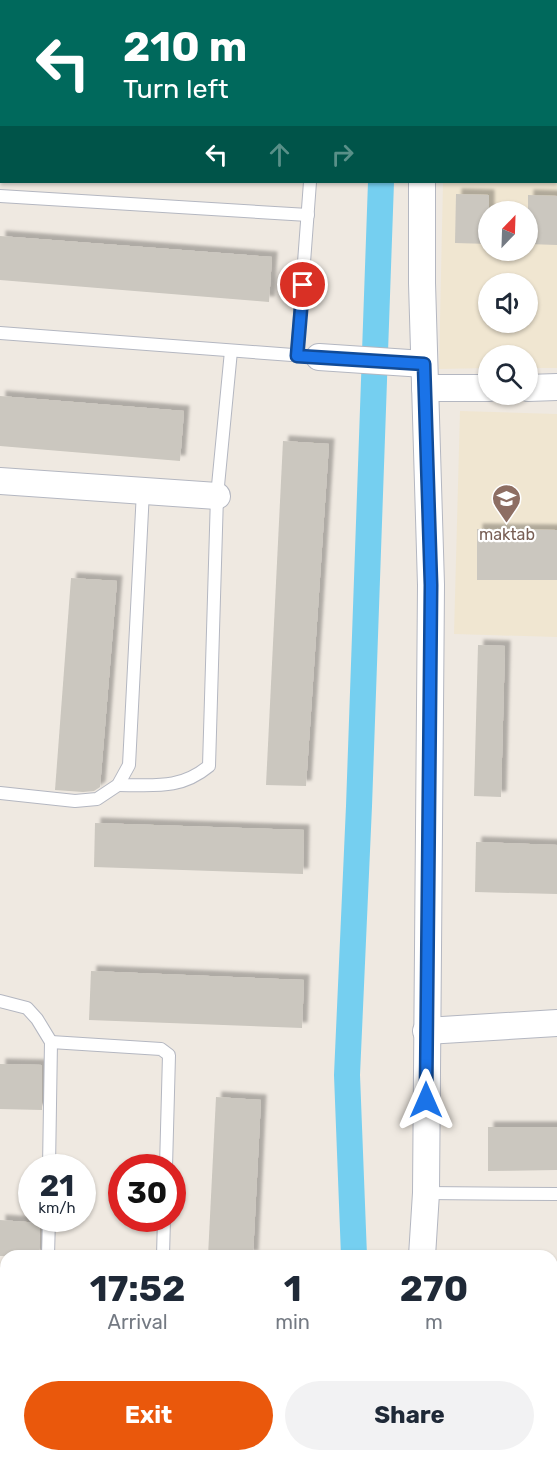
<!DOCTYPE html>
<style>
:root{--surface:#fff;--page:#f2f2f3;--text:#1f2937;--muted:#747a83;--accent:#ea580c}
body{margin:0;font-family:Rubik,sans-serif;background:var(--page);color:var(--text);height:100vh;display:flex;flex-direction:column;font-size:22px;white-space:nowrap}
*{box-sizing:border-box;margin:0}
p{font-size:20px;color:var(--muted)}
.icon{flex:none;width:33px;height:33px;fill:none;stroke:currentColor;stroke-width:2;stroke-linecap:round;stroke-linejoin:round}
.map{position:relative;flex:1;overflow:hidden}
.side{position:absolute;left:0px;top:1250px;width:558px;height:212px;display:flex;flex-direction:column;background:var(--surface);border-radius:18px 18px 0 0;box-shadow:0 2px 4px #0004}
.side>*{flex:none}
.top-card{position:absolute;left:0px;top:0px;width:558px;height:183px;box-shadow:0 2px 4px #0004;background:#00695c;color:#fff;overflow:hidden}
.needle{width:39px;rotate:23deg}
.tools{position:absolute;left:478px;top:201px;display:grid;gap:12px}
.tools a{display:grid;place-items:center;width:60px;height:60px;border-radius:50%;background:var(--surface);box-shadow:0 2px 4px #0004;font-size:30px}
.speed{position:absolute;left:18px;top:1154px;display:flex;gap:12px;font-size:30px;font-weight:700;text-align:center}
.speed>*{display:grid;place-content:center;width:78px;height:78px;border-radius:50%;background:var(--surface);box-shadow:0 2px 4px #0004;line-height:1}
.speed small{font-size:15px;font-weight:400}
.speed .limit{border:9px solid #d22;background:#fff;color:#111}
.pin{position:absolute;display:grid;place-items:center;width:51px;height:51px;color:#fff;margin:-26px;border:3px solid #fff;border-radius:50%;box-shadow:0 2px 6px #0007}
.me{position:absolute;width:66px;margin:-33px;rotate:0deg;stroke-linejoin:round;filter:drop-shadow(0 0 4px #0008)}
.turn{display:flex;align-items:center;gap:21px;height:126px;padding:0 24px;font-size:27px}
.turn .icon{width:78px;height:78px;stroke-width:2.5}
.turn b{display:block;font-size:42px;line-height:51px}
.lanes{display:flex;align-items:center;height:57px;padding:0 24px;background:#0003;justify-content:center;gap:30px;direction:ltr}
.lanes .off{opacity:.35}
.eta{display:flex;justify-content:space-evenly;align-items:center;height:102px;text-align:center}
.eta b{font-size:36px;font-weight:700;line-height:42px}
.primary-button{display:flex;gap:12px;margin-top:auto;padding:12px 24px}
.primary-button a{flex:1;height:69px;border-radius:36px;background:var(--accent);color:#fff;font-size:24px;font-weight:700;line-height:69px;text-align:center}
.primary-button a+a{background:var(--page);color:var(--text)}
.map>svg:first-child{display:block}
</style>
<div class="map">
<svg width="557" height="1460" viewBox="0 0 557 1460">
<defs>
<filter id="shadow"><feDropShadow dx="5.5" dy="-5.5" stdDeviation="1.5" flood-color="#0004"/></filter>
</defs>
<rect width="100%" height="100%" fill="#efe9e1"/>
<!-- education -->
<g fill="#f0e6d1" fill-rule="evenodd">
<path d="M448,0H557V368H528V356H489V368L439,369L443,182H556V2L448,1ZM489,212H528V250H489ZM489,284H528V322H489Z"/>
<path d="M460,411L557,414V637L454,634Z"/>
</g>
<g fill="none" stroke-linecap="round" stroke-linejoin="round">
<!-- canal -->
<g stroke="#75cff0" stroke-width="26">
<path d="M390,2V0"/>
<path d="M354,1256L347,1075L359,806L381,182"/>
<path d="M363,1455V1460"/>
</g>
</g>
<!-- building -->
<g fill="#cbc7bf" filter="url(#shadow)">
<path d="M456,194L489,195V244L455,243Z"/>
<path d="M528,195L557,196V245L528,244Z"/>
<path d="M0,236L272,257L269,302L0,280Z"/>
<path d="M0,396L184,411L180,461L0,446Z"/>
<path d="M283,441L329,444L306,786L266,785Z"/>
<path d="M477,529L557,530V580H477Z"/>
<path d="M71,578L117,581L100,787L94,791L83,792L55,790Z"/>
<path d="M478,645L505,646L501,797L474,796Z"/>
<path d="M95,823L304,830L303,874L94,867Z"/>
<path d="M476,842L557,845V894L475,892Z"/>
<path d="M91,971L304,980L302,1028L89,1020Z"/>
<path d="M0,1064L42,1065V1110L0,1109Z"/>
<path d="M216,1097L261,1100L253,1256H208Z"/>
<path d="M488,1127H557V1170L488,1171Z"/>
<path d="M0,1220L40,1223L39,1256H0Z"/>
</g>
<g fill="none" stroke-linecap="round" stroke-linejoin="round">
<defs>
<g id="lane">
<path d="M326,2V0"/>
<path d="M0,7H2"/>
<path d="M0,196L308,215"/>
<path d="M0,333L319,357"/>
<path d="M297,356L310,182"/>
<path d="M118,785C154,785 180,790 209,766L217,496L231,351"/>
<path d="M0,793L75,801L97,799L118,785L129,765L143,491"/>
<path d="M0,1001L27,1008L37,1019L51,1042L49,1167"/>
<path d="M51,1042L161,1049L169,1055L166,1167"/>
<path d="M426,1193L557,1194"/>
<path d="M48,1256L49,1218"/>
<path d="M163,1256L164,1218"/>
<path d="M0,1319L6,1320"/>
<path d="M552,1360H557"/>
</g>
<g id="street">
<path d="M422,0V2"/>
<path d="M422,182V283L431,585L426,1193L422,1256"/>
<path d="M319,357L424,364"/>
<path d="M425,388H489"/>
<path d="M528,388L557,387"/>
<path d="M0,481L217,496"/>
<path d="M426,1031L557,1023"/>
<path d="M409,1460V1455"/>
</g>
</defs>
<!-- lane casing -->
<use href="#lane" stroke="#b4b7c1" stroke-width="14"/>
<!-- street casing -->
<use href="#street" stroke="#b4b7c1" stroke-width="28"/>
<!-- lane -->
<use href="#lane" stroke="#fff" stroke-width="12"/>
<!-- street -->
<use href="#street" stroke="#fff" stroke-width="26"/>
</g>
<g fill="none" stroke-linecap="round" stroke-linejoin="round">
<defs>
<path id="route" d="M303,285L297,356L424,364L431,585L426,1100"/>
</defs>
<!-- route casing -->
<use href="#route" stroke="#114b97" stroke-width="15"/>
<!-- route -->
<use href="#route" stroke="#1a73e8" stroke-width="10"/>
</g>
<!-- icons -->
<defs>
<symbol id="school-pin" viewBox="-11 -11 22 30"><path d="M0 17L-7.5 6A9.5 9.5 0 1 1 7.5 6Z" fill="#8d6e63" stroke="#fff"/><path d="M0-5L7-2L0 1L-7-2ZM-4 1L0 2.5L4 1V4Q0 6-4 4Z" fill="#fff"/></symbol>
</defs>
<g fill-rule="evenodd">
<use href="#school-pin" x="490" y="482" width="33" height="45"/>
</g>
<g text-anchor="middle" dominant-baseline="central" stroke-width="4.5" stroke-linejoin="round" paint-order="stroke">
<!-- education labels -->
<g font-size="16" fill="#785e54" stroke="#fff">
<text x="507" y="534">maktab</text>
</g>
</g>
</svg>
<div class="tools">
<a><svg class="needle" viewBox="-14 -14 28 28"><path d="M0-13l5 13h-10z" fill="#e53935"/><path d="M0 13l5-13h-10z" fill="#747a83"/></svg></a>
<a><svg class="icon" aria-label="sound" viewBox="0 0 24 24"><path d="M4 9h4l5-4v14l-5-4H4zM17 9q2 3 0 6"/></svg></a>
<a><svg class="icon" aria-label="search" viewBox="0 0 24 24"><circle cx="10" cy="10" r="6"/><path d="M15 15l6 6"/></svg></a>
</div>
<div class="speed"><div>21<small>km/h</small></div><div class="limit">30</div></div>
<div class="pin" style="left:303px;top:285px;background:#d93025"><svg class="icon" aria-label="arrive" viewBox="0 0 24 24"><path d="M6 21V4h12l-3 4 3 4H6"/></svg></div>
<svg class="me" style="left:426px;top:1100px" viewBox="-20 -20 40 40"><path d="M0-17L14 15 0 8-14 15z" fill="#1a73e8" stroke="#fff" stroke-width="4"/></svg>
<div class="top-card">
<div class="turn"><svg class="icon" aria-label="left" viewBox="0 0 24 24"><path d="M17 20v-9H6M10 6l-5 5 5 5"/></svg><div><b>210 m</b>Turn left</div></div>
<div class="lanes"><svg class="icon" aria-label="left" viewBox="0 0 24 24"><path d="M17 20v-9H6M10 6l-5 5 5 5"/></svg><svg class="icon off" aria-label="ahead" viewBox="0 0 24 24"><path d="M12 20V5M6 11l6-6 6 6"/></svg><svg class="icon off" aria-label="right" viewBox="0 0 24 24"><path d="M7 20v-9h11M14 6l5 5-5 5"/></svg></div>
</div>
<section class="side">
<div class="eta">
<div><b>17:52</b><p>Arrival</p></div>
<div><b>1</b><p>min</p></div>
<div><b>270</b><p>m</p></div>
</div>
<div class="primary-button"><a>Exit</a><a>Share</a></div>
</section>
</div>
